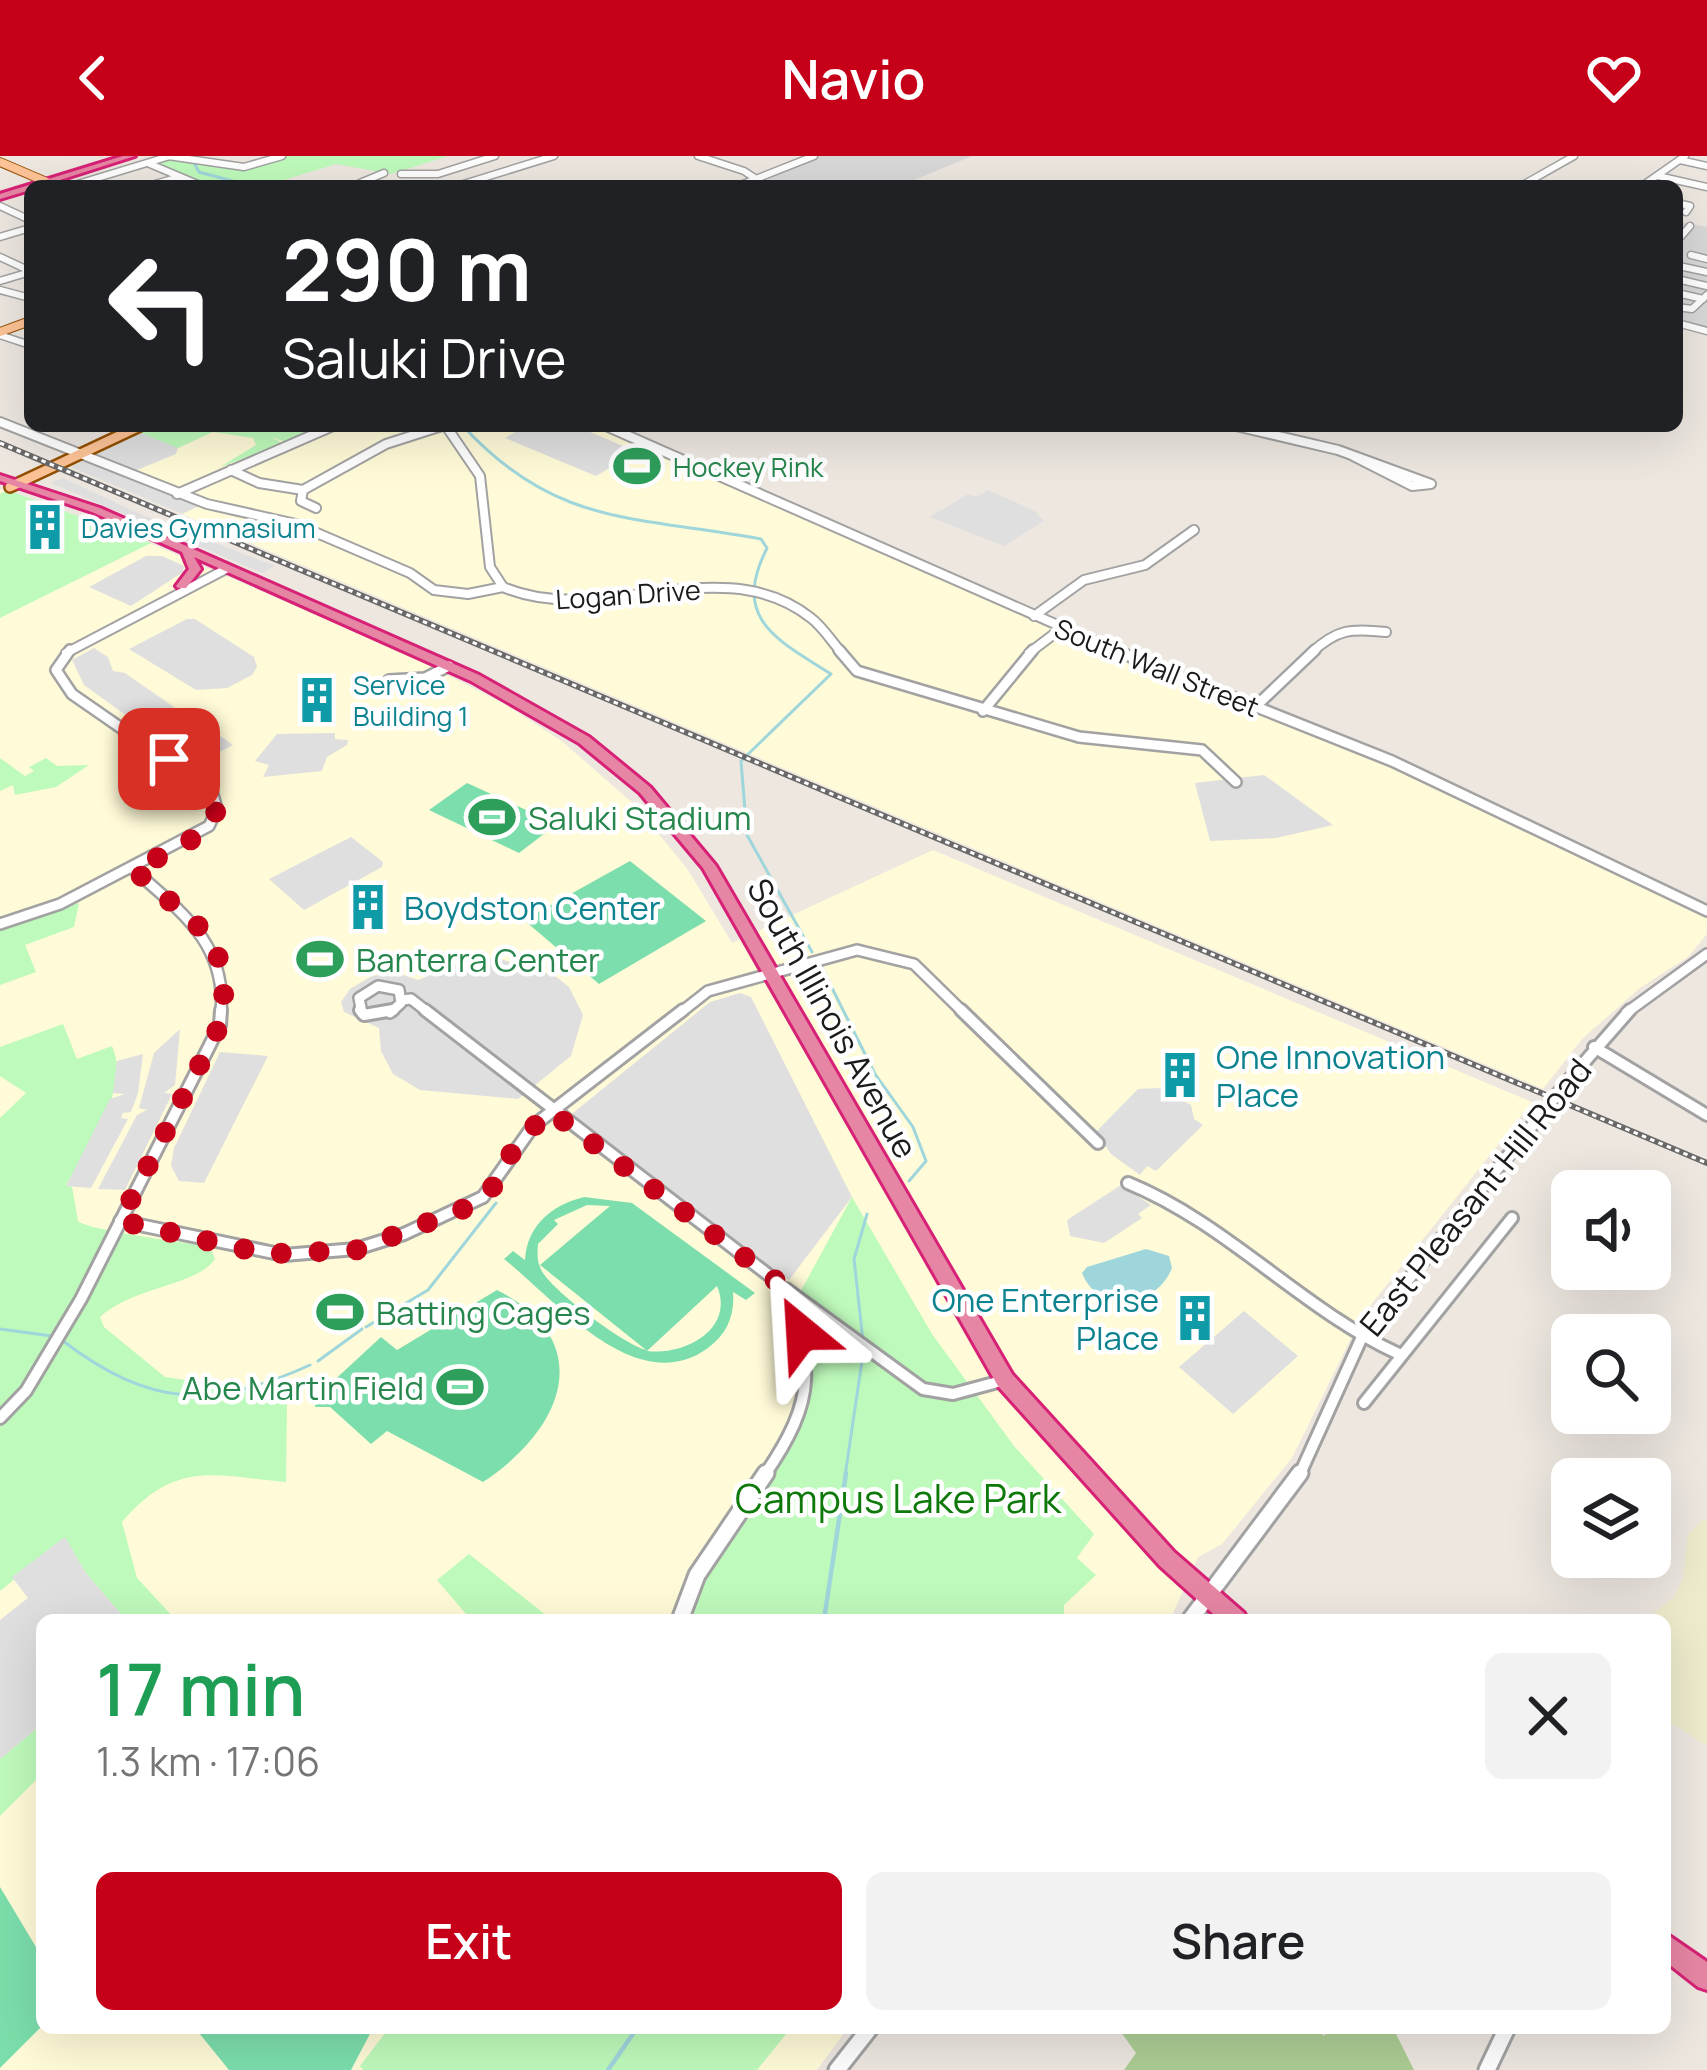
<!DOCTYPE html>
<meta charset="utf-8">
<style>
:root{--surface:#fff;--page:#f2f2f2;--text:#202124;--muted:#757577;--accent:#c60019}
body{margin:0;font-family:Manrope,sans-serif;background:var(--page);color:var(--text);height:100vh;display:flex;flex-direction:column;font-size:45px;white-space:nowrap}
*{box-sizing:border-box;margin:0}
p{font-size:39px;color:var(--muted)}
.icon{flex:none;width:66px;height:66px;fill:none;stroke:currentColor;stroke-width:2;stroke-linecap:round;stroke-linejoin:round}
.map{position:relative;flex:1;overflow:hidden}
.drawer{position:absolute;left:36px;top:1458px;width:1635px;height:420px;display:flex;flex-direction:column;background:var(--surface);border-radius:18px;box-shadow:0 12px 48px #0002}
.drawer>*{flex:none}
.top-card{position:absolute;left:24px;top:24px;width:1659px;height:252px;border-radius:18px;box-shadow:0 12px 48px #0002;background:#202124;color:#fff;overflow:hidden}
.tools{position:absolute;left:1551px;top:1014px;display:grid;gap:24px}
.tools a{display:grid;place-items:center;width:120px;height:120px;border-radius:18px;background:var(--surface);box-shadow:0 12px 48px #0002;font-size:60px}
.pin{position:absolute;display:grid;place-items:center;width:102px;height:102px;color:#fff;margin:-51px;border-radius:24px;box-shadow:0 6px 18px #0006}
.me{position:absolute;width:132px;margin:-66px;rotate:333deg;stroke-linejoin:round;filter:drop-shadow(0 0 9px #0008)}
.turn{display:flex;align-items:center;gap:42px;height:252px;padding:0 60px;font-size:54px}
.turn .icon{width:156px;height:156px;stroke-width:2.5}
.turn b{display:block;font-size:84px;line-height:102px}
.round{display:grid;place-items:center;flex:none;width:126px;height:126px;border-radius:18px;background:var(--page)}
.overview{display:flex;align-items:center;justify-content:space-between;height:204px;padding:0 60px}
h1{font-size:72px;font-weight:600;line-height:90px;color:#1e9e55}
.button{display:flex;gap:24px;margin-top:auto;padding:24px 60px}
.button a{flex:1;height:138px;border-radius:18px;background:var(--accent);color:#fff;font-size:48px;font-weight:600;line-height:138px;text-align:center}
.button a+a{background:var(--page);color:var(--text)}
header{display:flex;justify-content:space-between;align-items:center;height:156px;padding:0 60px;background:var(--accent);color:#fff;font-size:54px;font-weight:600}
.map>svg:first-child{display:block}
</style>
<header><svg class="icon" aria-label="back" viewBox="0 0 24 24"><path d="M15 5l-7 7 7 7"/></svg>Navio<svg class="icon" aria-label="heart" viewBox="0 0 24 24"><path d="M12 20l-8-8c-3-5 5-10 8-4 3-6 11-1 8 4z"/></svg></header>
<div class="map">
<svg width="1707" height="1914" viewBox="0 0 1707 1914">
<rect width="100%" height="100%" fill="#ede7e0"/>
<!-- residential -->
<g fill="#d9d8d8">
<path d="M814,0H972L900,30L852,25L839,30H790L758,22Z"/>
<path d="M1677,65L1707,71V172L1677,164Z"/>
</g>
<!-- education -->
<g fill="#fffad7">
<path d="M130,270H598L1129,508L1364,598L1467,645L1707,762V778L1688,801L1640,832L1583,882L1543,933L70,311L82,304L65,297Z"/>
<path d="M0,333L159,391L405,497L508,550L563,586L637,651L688,714L732,787L933,694L1532,946L1362,1160L1292,1302L1222,1388L1198,1401L1170,1464H42V1872H848L817,1914H0Z"/>
</g>
<!-- farmland -->
<path fill="#edebcb" d="M1702,1364L1707,1365V1590L1665,1563V1464H1646L1674,1441L1683,1423L1688,1379Z"/>
<!-- forest -->
<path fill="#accd94" d="M1118,1872H1315L1324,1880L1329,1872H1393L1414,1914H1124L1136,1897Z"/>
<!-- park -->
<g fill="#befabb">
<path d="M285,0H448L391,18L336,8L265,30H208L151,7L170,2L230,11Z"/>
<path d="M149,270H328L288,287L271,281L284,288L220,311L256,289L253,282L213,276L178,292L134,277Z"/>
<path d="M7,334L151,387L0,462V338Z"/>
<path d="M0,602L25,620L34,615L29,611L46,602L57,610L89,609L56,631L15,639L13,629L0,635Z"/>
<path d="M79,747L74,771L25,789L36,816L0,829V772Z"/>
<path d="M63,868L77,903L112,890C132,933 86,992 66,1029L72,1031L78,1065C89,1075 186,1086 210,1091L215,1103C197,1130 134,1130 100,1161L104,1171L165,1221L276,1237L287,1246L286,1326C213,1319 175,1304 122,1366L137,1422L176,1464H126L86,1417L65,1382L0,1435V962L26,937L0,920V891Z"/>
<path d="M852,1041L932,1178L1014,1290L1094,1378L1077,1402L1096,1419L1064,1449V1464H680L686,1442L791,1282L809,1219L797,1142Z"/>
<path d="M469,1398L552,1464H471L437,1424Z"/>
<path d="M42,1568V1618L0,1660V1603Z"/>
<path d="M389,1872H791L757,1914H363L360,1910Z"/>
</g>
<!-- pitch -->
<g fill="#7cdeac" fill-rule="evenodd">
<path d="M467,627L557,668L519,697L429,654Z"/>
<path d="M630,705L706,765L599,828L524,764Z"/>
<path d="M584,1041L632,1047L755,1137L746,1144L733,1136C735,1159 727,1178 708,1192C636,1244 556,1144 504,1103L513,1095L525,1104C527,1069 552,1049 584,1041ZM587,1049L610,1050L540,1109L646,1194C622,1187 557,1138 543,1117C537,1108 537,1099 538,1088L558,1068L554,1064ZM717,1130C735,1173 685,1200 647,1195Z"/>
<path d="M497,1134C600,1187 562,1274 483,1326L387,1275L371,1288L330,1251H315L320,1229H329L381,1181L397,1194Z"/>
<path d="M0,1731L42,1801V1870L0,1912Z"/>
<path d="M195,1872H373L351,1914H229Z"/>
</g>
<!-- parking -->
<g fill="#dfdfdf">
<path d="M499,270H576L637,296L596,320L505,282L515,276Z"/>
<path d="M141,277L178,292L176,298L127,318L88,302Z"/>
<path d="M84,304L176,341L199,350L182,358L70,311Z"/>
<path d="M63,322L140,358L275,410L262,417L51,327Z"/>
<path d="M988,334L1035,355L1044,365L1004,390L930,361L968,338L977,341Z"/>
<path d="M146,400H162L184,410L183,416L131,450L89,431Z"/>
<path d="M187,463H195L254,501L257,511L252,519L227,532L196,534L129,493Z"/>
<path d="M94,492L108,501L113,515L125,517L181,556L170,562L172,566L145,573L84,529L72,504Z"/>
<path d="M193,561L233,589L198,607L158,578Z"/>
<path d="M335,577V583L348,584L347,589L327,601L322,615L263,621L269,609L255,605L277,578Z"/>
<path d="M1264,619L1333,669L1276,682L1210,685L1195,627Z"/>
<path d="M351,681L383,706L382,711L304,754L269,723Z"/>
<path d="M497,802L554,819L569,831L583,859L571,900L518,943L420,934L393,918L381,895L379,872L344,856L341,846L350,833L370,821L391,815L418,824L461,806Z"/>
<path d="M740,837L751,841L852,1041L789,1124L578,968L573,957L710,846Z"/>
<path d="M180,873L175,929L164,937L172,938L125,1034L98,1033L137,959L147,954L139,952L154,897Z"/>
<path d="M220,896L268,900L204,1027L179,1025L171,1010L174,992Z"/>
<path d="M143,898L138,937L131,956L123,957L121,962L128,963L91,1032L66,1030L110,943L125,938L113,937L117,905Z"/>
<path d="M1160,932L1191,949L1194,963L1203,969L1156,1015L1147,1010L1140,1019L1111,998L1096,976L1138,933Z"/>
<path d="M1121,1029L1151,1049L1138,1058L1142,1062L1104,1087L1070,1080L1067,1064Z"/>
<path d="M1244,1155L1298,1200L1233,1258L1179,1211Z"/>
<path d="M65,1381L86,1417L126,1464H42V1568L0,1603V1464L28,1442L12,1421Z"/>
</g>
<!-- water -->
<path fill="#9fd6dc" d="M1146,1093L1169,1100L1172,1112C1156,1152 1099,1160 1082,1117L1087,1111Z"/>
<g fill="none" stroke-linecap="round" stroke-linejoin="round">
<!-- stream-far1 -->
<g stroke="#9fd6dc" stroke-width="3">
<path d="M194,7L199,16L251,30"/>
<path d="M463,270C556,371 636,360 761,383L767,392C731,463 776,483 831,518L741,605L747,679L812,796"/>
<path d="M821,810L875,918L913,971L926,1005L909,1025"/>
<path d="M366,1171L428,1134L496,1047"/>
<path d="M0,1173L52,1180"/>
<path d="M63,1185C150,1251 211,1254 310,1209"/>
<path d="M863,1185L854,1103L867,1058"/>
<path d="M318,1205L362,1173"/>
<path d="M845,1320L863,1198"/>
</g>
<!-- stream -->
<g stroke="#9fd6dc" stroke-width="4.5">
<path d="M824,1464L846,1317"/>
<path d="M608,1914L637,1872"/>
</g>
<defs>
<g id="minor-far4">
<path d="M168,0L244,11L282,0"/>
<path d="M698,0L744,15L767,30"/>
<path d="M1680,4L1707,10"/>
<path d="M150,8L202,30"/>
<path d="M401,18H438L495,0"/>
<path d="M1658,20L1707,31"/>
<path d="M360,27L384,17"/>
<path d="M71,30L170,0"/>
<path d="M148,30L180,21"/>
<path d="M360,30H404"/>
<path d="M457,30L554,0"/>
<path d="M738,30L814,0"/>
<path d="M1521,30L1574,0"/>
<path d="M1642,30L1685,0"/>
<path d="M1677,47L1690,50L1686,56"/>
<path d="M0,50L30,64"/>
<path d="M0,81L30,72"/>
<path d="M1677,85L1690,70"/>
<path d="M1691,99L1707,103"/>
<path d="M0,101L30,115"/>
<path d="M1679,110L1707,116"/>
<path d="M1677,123L1707,130"/>
<path d="M0,125L30,116"/>
<path d="M0,134L30,142"/>
<path d="M1677,137L1703,143"/>
<path d="M1677,151L1692,153L1707,139"/>
<path d="M1677,167L1707,175"/>
<path d="M0,179L30,189"/>
</g>
<g id="minor-far3">
<path d="M0,266L207,348L296,368L410,417L434,434L468,438L503,431"/>
<path d="M446,270L480,320L490,411L503,431C600,473 722,391 811,462C823,471 832,486 842,497"/>
<path d="M606,270L1121,497"/>
<path d="M1236,270L1338,294L1431,328L1412,330L1353,300"/>
<path d="M231,314L259,327L303,334"/>
<path d="M177,338L333,270"/>
<path d="M316,352L301,345L303,334L386,288L442,270"/>
<path d="M1034,460L1084,424L1145,409L1194,374"/>
<path d="M66,497L226,413"/>
<path d="M1029,497L1062,472"/>
<path d="M1311,497C1337,473 1351,472 1386,476"/>
</g>
<g id="minor-far2">
<path d="M839,494L857,515L1079,581L1202,594L1236,626"/>
<path d="M1114,494L1392,605L1707,755"/>
<path d="M389,524L425,522L449,510"/>
<path d="M1254,552L1315,494"/>
<path d="M983,555L1033,494"/>
<path d="M133,713C180,755 227,787 221,857"/>
<path d="M0,768L60,748L209,670L217,653L212,635L72,538L56,514L70,494"/>
<path d="M402,844L411,843L429,857"/>
<path d="M362,857L359,842L378,830L399,834L401,847L390,857"/>
<path d="M680,857L708,835L857,794L914,808L964,857"/>
<path d="M1626,857L1707,798"/>
</g>
<g id="minor-far1">
<path d="M360,854L364,859L393,854"/>
<path d="M425,854L775,1124C817,1205 817,1243 764,1320"/>
<path d="M961,854L1098,987"/>
<path d="M1594,891L1707,959"/>
<path d="M1567,926L1630,854"/>
<path d="M1128,1027C1228,1068 1301,1153 1399,1198"/>
<path d="M120,1065L284,1099L356,1093L404,1078L483,1041L533,970L683,854"/>
<path d="M786,1133L923,1233L953,1238L1005,1224"/>
<path d="M1364,1247L1512,1062"/>
<path d="M0,1262L26,1235L81,1143L220,869L221,854"/>
<path d="M1299,1320L1362,1181L1540,960"/>
</g>
<g id="minor">
<path d="M680,1464L697,1419L766,1317"/>
<path d="M1190,1464L1300,1317"/>
<path d="M837,1914L870,1872"/>
<path d="M1487,1914L1507,1872"/>
</g>
<g id="major-far1">
<path d="M0,6L56,30"/>
<path d="M0,176L30,165"/>
</g>
<path id="major" d="M10,331L140,270"/>
<g id="highway">
<path d="M123,0H135L41,30H30V34L0,43V38Z"/>
<path d="M0,319L100,352L479,519L589,581L650,631L716,710L1012,1218L1174,1396L1244,1457L1247,1464H1220L1160,1410L998,1230L703,712L640,637L579,587L471,525L194,401L201,413L186,432H178L176,430L189,413L182,396L92,356L0,325Z"/>
<path d="M1665,1777L1707,1806V1834L1698,1831L1665,1805Z"/>
</g>
</defs>
<!-- minor-far4 casing -->
<use href="#minor-far4" stroke="#a2a2a2" stroke-width="9"/>
<!-- minor-far3 casing -->
<use href="#minor-far3" stroke="#a2a2a2" stroke-width="12"/>
<!-- minor-far2 casing -->
<use href="#minor-far2" stroke="#a2a2a2" stroke-width="14"/>
<!-- minor-far1 casing -->
<use href="#minor-far1" stroke="#a2a2a2" stroke-width="16"/>
<!-- minor casing -->
<use href="#minor" stroke="#a2a2a2" stroke-width="21"/>
<!-- major-far1 casing -->
<use href="#major-far1" stroke="#924f00" stroke-width="10"/>
<!-- major casing -->
<use href="#major" stroke="#924f00" stroke-width="14"/>
<!-- highway casing -->
<use href="#highway" stroke="#d72176" stroke-width="6"/>
<!-- minor-far4 -->
<use href="#minor-far4" stroke="#fff" stroke-width="6"/>
<!-- minor-far3 -->
<use href="#minor-far3" stroke="#fff" stroke-width="8"/>
<!-- minor-far2 -->
<use href="#minor-far2" stroke="#fff" stroke-width="9"/>
<!-- minor-far1 -->
<use href="#minor-far1" stroke="#fff" stroke-width="10"/>
<!-- minor -->
<use href="#minor" stroke="#fff" stroke-width="15"/>
<!-- major-far1 -->
<use href="#major-far1" stroke="#fdc396" stroke-width="8"/>
<!-- major -->
<use href="#major" stroke="#fdc396" stroke-width="9"/>
<!-- highway -->
<use href="#highway" fill="#e786a4" fill-rule="evenodd"/>
<defs>
<path id="rail" d="M0,287L1707,1007"/>
</defs>
<!-- rail casing -->
<use href="#rail" stroke="#696969" stroke-width="6"/>
<!-- rail -->
<use href="#rail" stroke="#fff" stroke-width="3" stroke-dasharray="4.5" stroke-linecap="butt"/>
<defs>
<path id="minor-bridge" d="M1540,960L1567,926"/>
</defs>
<!-- minor-bridge casing -->
<use href="#minor-bridge" stroke="#a2a2a2" stroke-width="16" stroke-linecap="butt"/>
<!-- minor-bridge -->
<use href="#minor-bridge" stroke="#fff" stroke-width="10"/>
</g>
<g fill="none" stroke-linecap="round" stroke-linejoin="round">
<!-- route -->
<path stroke="#c60019" stroke-width="21" stroke-dasharray="0 37.8" d="M169,603L212,635L217,653C204,686 163,698 133,713L206,777L220,805L224,836L220,869L120,1065L266,1098L356,1094L471,1050L496,1028L516,988L550,955L775,1124L796,1154L802,1177"/>
</g>
<!-- icons -->
<defs>
<symbol id="stadium-bare" viewBox="-9 -9 18 18"><path d="M0-5a6.5 5 0 1 0 0 10a6.5 5 0 1 0 0-10ZM-3.5-1.8h7v3.6h-7Z" fill="#2e9e5b" stroke="#fff" stroke-width="2.5" paint-order="stroke"/></symbol>
<symbol id="building-bare" viewBox="-9 -9 18 18"><path d="M-4-6H4V6H1V3H-1V6H-4ZM-2.5-4.3h1.7v1.8h-1.7ZM.8-4.3h1.7v1.8H.8ZM-2.5-1h1.7V.8h-1.7ZM.8-1h1.7V.8H.8Z" fill="#0f9aa8" stroke="#fff" stroke-width="2.5" paint-order="stroke"/></symbol>
</defs>
<g fill-rule="evenodd">
<use href="#stadium-bare" x="604" y="277" width="66" height="66"/>
<use href="#building-bare" x="12" y="338" width="66" height="66"/>
<use href="#building-bare" x="284" y="511" width="66" height="66"/>
<use href="#stadium-bare" x="459" y="628" width="66" height="66"/>
<use href="#building-bare" x="335" y="718" width="66" height="66"/>
<use href="#stadium-bare" x="287" y="770" width="66" height="66"/>
<use href="#building-bare" x="1147" y="886" width="66" height="66"/>
<use href="#stadium-bare" x="307" y="1123" width="66" height="66"/>
<use href="#building-bare" x="1162" y="1129" width="66" height="66"/>
<use href="#stadium-bare" x="427" y="1198" width="66" height="66"/>
</g>
<g text-anchor="middle" dominant-baseline="central" stroke-width="9" stroke-linejoin="round" paint-order="stroke">
<!-- far-leisure labels -->
<g font-size="27" fill="#27864d" stroke="#fff" text-anchor="start">
<text x="673" y="310">Hockey Rink</text>
</g>
<!-- far-culture labels -->
<g font-size="27" fill="#0d838f" stroke="#fff" text-anchor="start">
<text x="81" y="371">Davies Gymnasium</text>
<text x="353" y="528">Service<tspan x="353" dy="31">Building 1</tspan></text>
</g>
<!-- far-street labels -->
<g font-size="27" fill="#1b1b1b" stroke="#fff">
<text transform="translate(628 438) rotate(-4)">Logan Drive</text>
<text transform="translate(1157 511) rotate(22)">South Wall Street</text>
</g>
<!-- leisure labels -->
<g font-size="33" fill="#27864d" stroke="#fff" text-anchor="start">
<text x="528" y="661">Saluki Stadium</text>
<text x="356" y="803">Banterra Center</text>
<text x="376" y="1156">Batting Cages</text>
<text x="424" y="1231" text-anchor="end">Abe Martin Field</text>
</g>
<!-- culture labels -->
<g font-size="33" fill="#0d838f" stroke="#fff" text-anchor="start">
<text x="404" y="751">Boydston Center</text>
<text x="1216" y="900">One Innovation<tspan x="1216" dy="38">Place</tspan></text>
<text x="1159" y="1143" text-anchor="end">One Enterprise<tspan x="1159" dy="38">Place</tspan></text>
</g>
<!-- street labels -->
<g font-size="33" fill="#1b1b1b" stroke="#fff">
<text transform="translate(833 862) rotate(61)">South Illinois Avenue</text>
<text transform="translate(1475 1041) rotate(-51)">East Pleasant Hill Road</text>
</g>
<!-- near-park labels -->
<g font-size="39" fill="#0e790a" stroke="#fff">
<text x="898" y="1342">Campus Lake Park</text>
</g>
</g>
</svg>
<div class="tools">
<a><svg class="icon" aria-label="sound" viewBox="0 0 24 24"><path d="M4 9h4l5-4v14l-5-4H4zM17 9q2 3 0 6"/></svg></a>
<a><svg class="icon" aria-label="search" viewBox="0 0 24 24"><circle cx="10" cy="10" r="6"/><path d="M15 15l6 6"/></svg></a>
<a><svg class="icon" aria-label="layers" viewBox="0 0 24 24"><path d="M12 4l9 5-9 5-9-5zM3 14l9 5 9-5"/></svg></a>
</div>
<div class="pin" style="left:169px;top:603px;background:#d93025"><svg class="icon" aria-label="arrive" viewBox="0 0 24 24"><path d="M6 21V4h12l-3 4 3 4H6"/></svg></div>
<svg class="me" style="left:802px;top:1177px" viewBox="-20 -20 40 40"><path d="M0-17L14 15 0 8-14 15z" fill="#c60019" stroke="#fff" stroke-width="4"/></svg>
<div class="top-card">
<div class="turn"><svg class="icon" aria-label="left" viewBox="0 0 24 24"><path d="M17 20v-9H6M10 6l-5 5 5 5"/></svg><div><b>290 m</b>Saluki Drive</div></div>
</div>
<section class="drawer">
<div class="overview"><div><h1>17 min</h1><p>1.3 km · 17:06</p></div><a class="round"><svg class="icon" aria-label="close" viewBox="0 0 24 24"><path d="M6 6l12 12M18 6L6 18"/></svg></a></div>
<div class="button"><a>Exit</a><a>Share</a></div>
</section>
</div>
